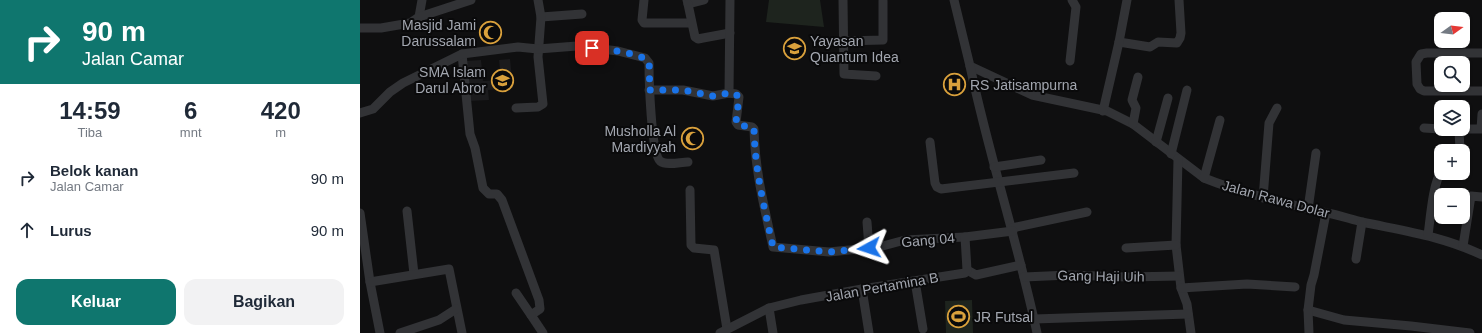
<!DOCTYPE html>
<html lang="id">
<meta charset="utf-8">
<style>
:root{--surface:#fff;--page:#f2f2f3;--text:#1f2937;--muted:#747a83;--accent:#0f766e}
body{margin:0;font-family:Arial,sans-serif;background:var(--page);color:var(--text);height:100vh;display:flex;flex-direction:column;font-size:15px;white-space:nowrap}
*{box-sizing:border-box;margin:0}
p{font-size:13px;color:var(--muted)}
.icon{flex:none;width:22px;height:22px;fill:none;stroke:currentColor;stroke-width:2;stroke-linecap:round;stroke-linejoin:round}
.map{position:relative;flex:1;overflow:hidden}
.side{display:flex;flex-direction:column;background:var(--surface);width:360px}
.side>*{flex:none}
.hud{background:#0f766e;color:#fff;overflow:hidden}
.needle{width:26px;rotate:75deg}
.fabs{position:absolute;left:1074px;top:12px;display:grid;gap:8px}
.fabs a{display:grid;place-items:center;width:36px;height:36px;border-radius:8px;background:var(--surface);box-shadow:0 1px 3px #0004;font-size:20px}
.pin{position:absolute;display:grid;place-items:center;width:34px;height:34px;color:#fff;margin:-17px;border-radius:8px;box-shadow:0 2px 6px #0006}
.me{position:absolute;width:44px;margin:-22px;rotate:265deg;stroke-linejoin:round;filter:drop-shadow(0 0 3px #0008)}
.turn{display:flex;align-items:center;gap:14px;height:84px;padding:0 16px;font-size:18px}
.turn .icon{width:52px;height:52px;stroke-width:2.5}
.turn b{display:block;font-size:28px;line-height:34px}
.eta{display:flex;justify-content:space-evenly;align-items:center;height:68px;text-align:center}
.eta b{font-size:24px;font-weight:800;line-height:28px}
.button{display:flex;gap:8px;margin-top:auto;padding:8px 16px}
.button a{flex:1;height:46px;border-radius:12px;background:var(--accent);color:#fff;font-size:16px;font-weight:800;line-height:46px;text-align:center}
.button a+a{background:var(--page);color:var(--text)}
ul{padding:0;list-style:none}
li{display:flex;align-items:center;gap:12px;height:52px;padding:0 16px}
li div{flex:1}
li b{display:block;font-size:15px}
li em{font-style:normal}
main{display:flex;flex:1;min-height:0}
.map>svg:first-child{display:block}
</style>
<main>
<section class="side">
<div class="hud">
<div class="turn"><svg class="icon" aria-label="right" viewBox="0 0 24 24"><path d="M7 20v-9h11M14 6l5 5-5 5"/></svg><div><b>90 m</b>Jalan Camar</div></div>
</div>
<div class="eta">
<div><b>14:59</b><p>Tiba</p></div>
<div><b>6</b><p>mnt</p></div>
<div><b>420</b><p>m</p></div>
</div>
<ul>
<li><svg class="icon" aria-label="right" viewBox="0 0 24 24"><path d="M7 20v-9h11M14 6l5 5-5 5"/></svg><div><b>Belok kanan</b><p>Jalan Camar</p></div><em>90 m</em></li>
<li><svg class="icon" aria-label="ahead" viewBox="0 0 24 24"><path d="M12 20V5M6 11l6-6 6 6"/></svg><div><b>Lurus</b></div><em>90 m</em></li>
</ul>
<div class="button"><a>Keluar</a><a>Bagikan</a></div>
</section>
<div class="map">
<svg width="1122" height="333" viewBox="0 0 1122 333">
<rect width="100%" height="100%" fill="#0f0f10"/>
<!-- built -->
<path fill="#1b1b1d" d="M150,59L153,88L128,90L129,100L109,101L106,61L121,60L123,81L141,80L139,60Z"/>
<!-- green -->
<g fill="#1e241e">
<path d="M409,0H460L464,27L406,22Z"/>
<path d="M612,300L613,333H586L585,301Z"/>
</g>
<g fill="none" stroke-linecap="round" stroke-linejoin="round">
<!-- minor -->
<g stroke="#323336" stroke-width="9">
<path d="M284,0L282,20L284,23H331"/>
<path d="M327,0L328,4L344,0"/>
<path d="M483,0L484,74L516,76"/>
<path d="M594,0L610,66L672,95L747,111L773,124L844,178C884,194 925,203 967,213C979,215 990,219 1002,222C1044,231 1082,236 1122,255"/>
<path d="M328,4L335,37L338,39L343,38L370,33"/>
<path d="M59,17L62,0"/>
<path d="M181,17L222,14"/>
<path d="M0,28H21L50,23L59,17L111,0"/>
<path d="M484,41L523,40V1"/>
<path d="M759,42L790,47L798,42L817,43L820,38L821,33L819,0"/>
<path d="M1122,53H1067L1061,54L1056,62L1057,84L1060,89L1064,91H1122"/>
<path d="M102,54L110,134L115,148L123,188L129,194H137L142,200L179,300L180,309L171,315L183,333"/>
<path d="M710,61L716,7L712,0"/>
<path d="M610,66C629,156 658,243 677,333"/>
<path d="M289,90H323L353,96L369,93L370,0"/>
<path d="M369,93L376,94L379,97L376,122L378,125L392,127L394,129C395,171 404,206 413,247L469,252L519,247L545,240L605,237"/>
<path d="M156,108L178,107L183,104L178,57L181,17L178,0"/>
<path d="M743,111L759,42L767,0"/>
<path d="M0,113L13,109L30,92L43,83L102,54L158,47L178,49L217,46L258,51L285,58L289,63C289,78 291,153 300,161C307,166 320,162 328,162"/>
<path d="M773,124L776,108L772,100L778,77"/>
<path d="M1064,128L1081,129"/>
<path d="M570,142L575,183L577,187L581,189L714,173"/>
<path d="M796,142L808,98"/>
<path d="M1100,151L1099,129H1121L1122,114"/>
<path d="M811,154L827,90"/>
<path d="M818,159L816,245L821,288L827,304L831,333"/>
<path d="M634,167L681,160"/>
<path d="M844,178L860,120"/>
<path d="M330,190L331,245L334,248L354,250L367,329"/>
<path d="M903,198L909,123L917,108"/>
<path d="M948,209L956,153"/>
<path d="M47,211L54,274"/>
<path d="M0,213L10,282L20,333"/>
<path d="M507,222L509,248"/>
<path d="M652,228L727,212"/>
<path d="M1068,235C1070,222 1073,181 1081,173"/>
<path d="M1103,246L1111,196L1122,197"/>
<path d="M766,248L816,245"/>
<path d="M996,259L1002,222"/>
<path d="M607,270L616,275L661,265"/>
<path d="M664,277L709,275L767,277L819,276"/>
<path d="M555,281L563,329"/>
<path d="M10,282L89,269L102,333"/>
<path d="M821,288L887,284L935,287"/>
<path d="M502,289L509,333"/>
<path d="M156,293L171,315"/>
<path d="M409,308L413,333"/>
<path d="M948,310L984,320L1051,326L1110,333"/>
<path d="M674,319L828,314"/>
<path d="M40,333L79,320L96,309"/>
<path d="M360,333L409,308L441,300L502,289L605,273L607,270L605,237L653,231"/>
<path d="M949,333L948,310L951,285L954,275L966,213"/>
</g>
</g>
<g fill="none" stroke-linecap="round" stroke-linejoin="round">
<!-- route -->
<path stroke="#1a73e8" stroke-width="7" stroke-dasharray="0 12.6" d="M232,48C242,49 284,53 288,62C291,67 289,83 289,90H323L353,96L370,93L376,94L379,98L376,122L378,125L392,127L394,129C395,171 404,206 413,247L469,252L509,248"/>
</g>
<!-- icons -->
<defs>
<symbol id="mosque-ring" viewBox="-11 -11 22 22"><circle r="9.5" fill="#0a0a0b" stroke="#daa13c" stroke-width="1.5"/><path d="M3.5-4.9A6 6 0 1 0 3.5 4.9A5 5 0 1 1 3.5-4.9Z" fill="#daa13c"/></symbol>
<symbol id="school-ring" viewBox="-11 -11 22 22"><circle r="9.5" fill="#0a0a0b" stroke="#daa13c" stroke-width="1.5"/><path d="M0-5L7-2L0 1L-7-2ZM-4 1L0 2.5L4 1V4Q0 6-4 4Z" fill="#daa13c"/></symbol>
<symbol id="hospital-ring" viewBox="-11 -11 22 22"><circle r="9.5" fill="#0a0a0b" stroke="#daa13c" stroke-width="1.5"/><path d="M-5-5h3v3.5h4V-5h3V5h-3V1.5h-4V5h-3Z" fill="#daa13c"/></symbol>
<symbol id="stadium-ring" viewBox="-11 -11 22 22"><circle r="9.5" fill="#0a0a0b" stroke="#daa13c" stroke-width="1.5"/><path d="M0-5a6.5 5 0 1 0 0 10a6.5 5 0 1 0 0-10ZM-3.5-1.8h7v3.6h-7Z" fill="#daa13c"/></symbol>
</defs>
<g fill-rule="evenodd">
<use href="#mosque-ring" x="118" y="20" width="25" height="25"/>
<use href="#school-ring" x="422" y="36" width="25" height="25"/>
<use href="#school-ring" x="130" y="68" width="25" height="25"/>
<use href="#hospital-ring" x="582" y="72" width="25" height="25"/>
<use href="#mosque-ring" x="320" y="126" width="25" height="25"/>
<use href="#stadium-ring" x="586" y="304" width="25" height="25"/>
</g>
<g text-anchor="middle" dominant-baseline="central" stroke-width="4" stroke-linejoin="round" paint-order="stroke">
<!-- poi labels -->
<g font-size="14" fill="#a2a6af" stroke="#0a0a0b" text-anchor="end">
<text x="116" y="25">Masjid Jami<tspan x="116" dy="16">Darussalam</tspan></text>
<text x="450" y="41" text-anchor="start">Yayasan<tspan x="450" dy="16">Quantum Idea</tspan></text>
<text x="126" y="72">SMA Islam<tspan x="126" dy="16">Darul Abror</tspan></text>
<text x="610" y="85" text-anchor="start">RS Jatisampurna</text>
<text x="316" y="131">Musholla Al<tspan x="316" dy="16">Mardiyyah</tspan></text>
<text x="614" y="317" text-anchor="start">JR Futsal</text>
</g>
<!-- street labels -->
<g font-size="14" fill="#a2a6af" stroke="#0a0a0b">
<text transform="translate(916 199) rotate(15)">Jalan Rawa Dolar</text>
<text transform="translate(568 240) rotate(-5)">Gang 04</text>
<text transform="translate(741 276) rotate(1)">Gang Haji Uih</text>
<text transform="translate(522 287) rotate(-10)">Jalan Pertamina B</text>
</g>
</g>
</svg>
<div class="fabs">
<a><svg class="needle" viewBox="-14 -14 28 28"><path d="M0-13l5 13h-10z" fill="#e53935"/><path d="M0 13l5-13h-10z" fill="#747a83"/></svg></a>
<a><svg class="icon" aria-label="search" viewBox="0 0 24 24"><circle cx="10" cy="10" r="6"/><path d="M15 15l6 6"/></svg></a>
<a><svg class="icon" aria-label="layers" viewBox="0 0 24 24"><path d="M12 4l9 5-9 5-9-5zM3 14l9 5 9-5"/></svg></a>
<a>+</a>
<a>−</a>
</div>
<div class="pin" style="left:232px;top:48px;background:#d93025"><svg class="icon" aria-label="arrive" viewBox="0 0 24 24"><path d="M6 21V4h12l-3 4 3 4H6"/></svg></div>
<svg class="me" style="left:509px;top:248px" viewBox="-20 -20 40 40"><path d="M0-17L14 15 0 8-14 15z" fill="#1a73e8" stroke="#fff" stroke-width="4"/></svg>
</div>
</main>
